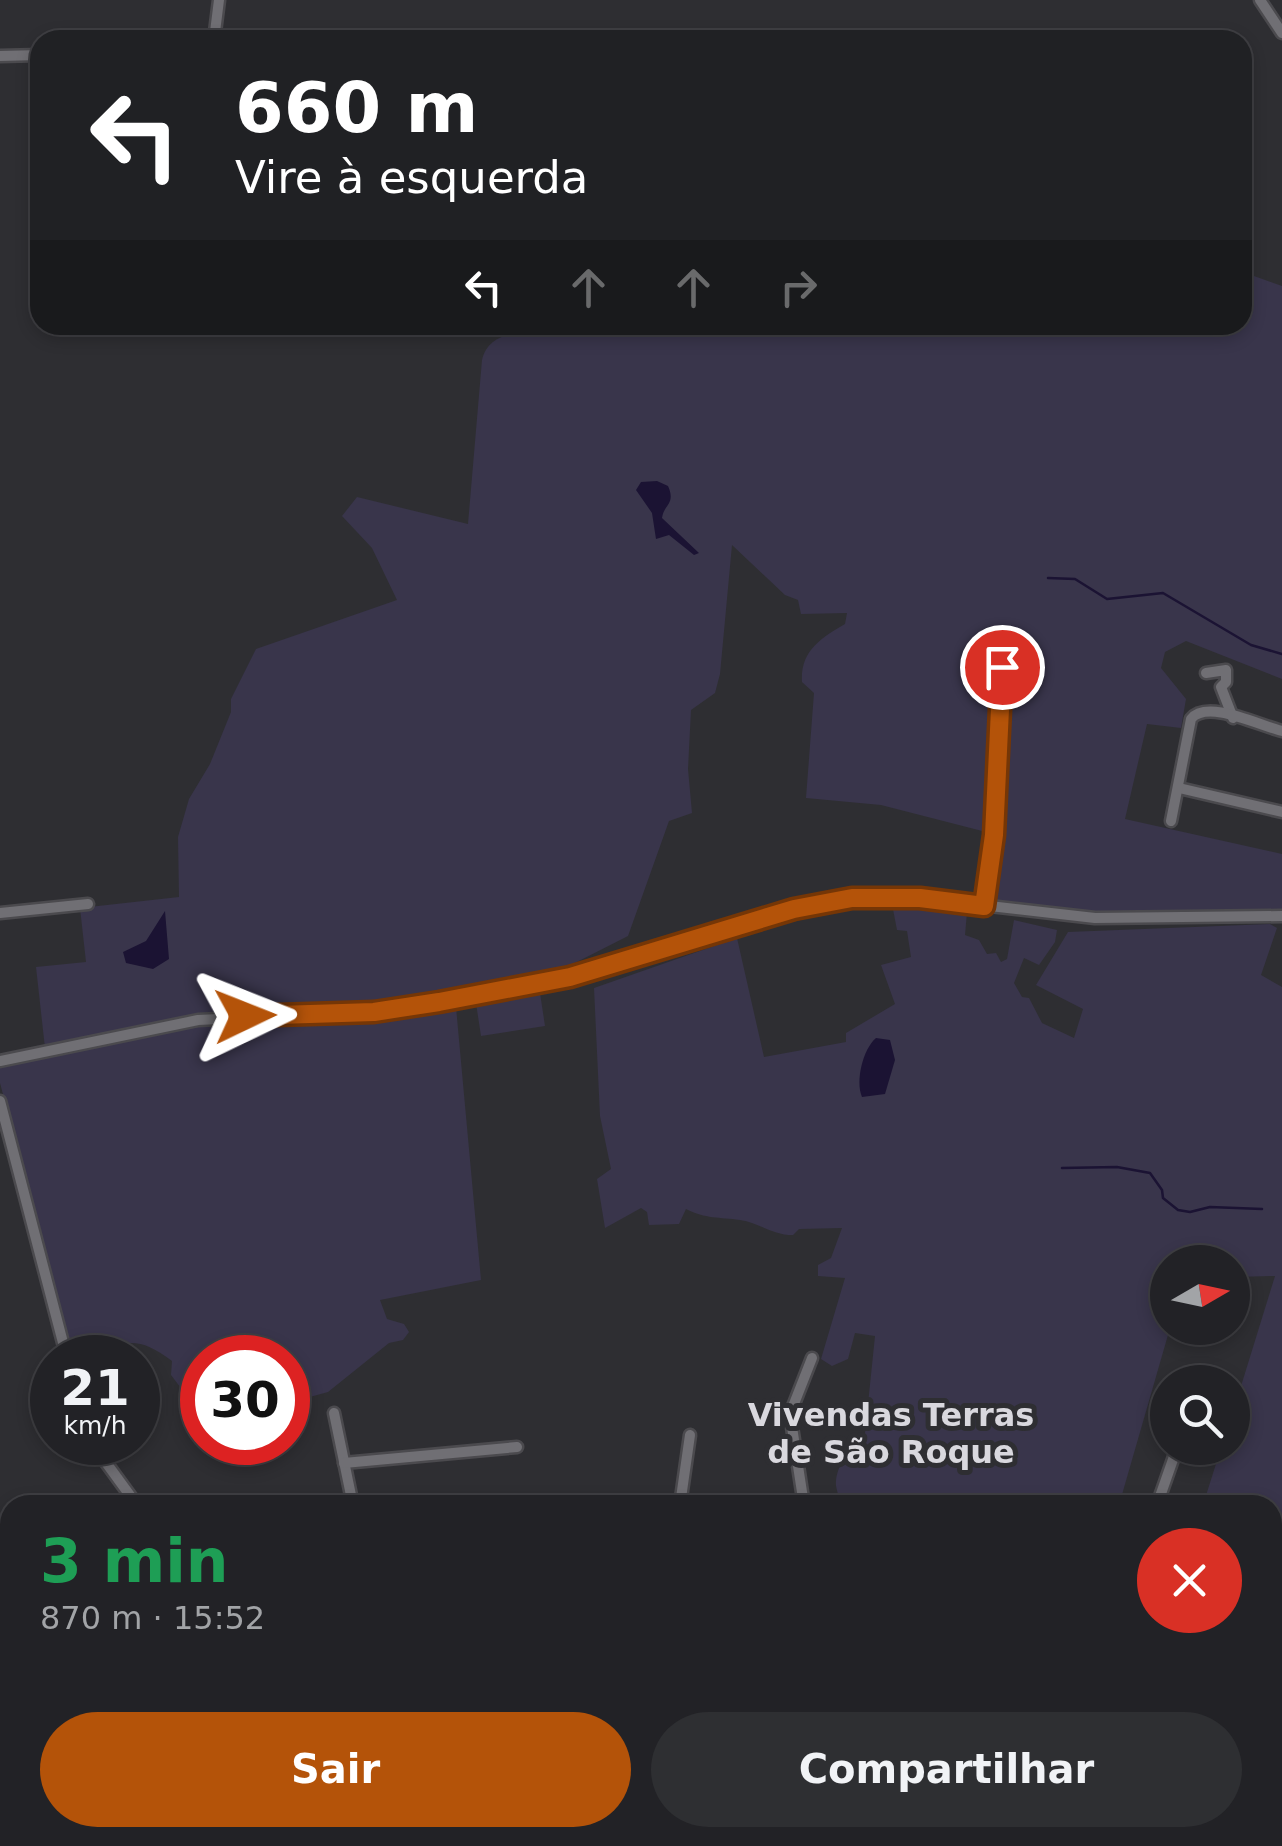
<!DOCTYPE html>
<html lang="pt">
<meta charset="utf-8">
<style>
:root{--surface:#222226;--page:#2e2f32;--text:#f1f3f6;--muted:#a2a4a7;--line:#3f3f43;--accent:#b45309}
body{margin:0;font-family:"DejaVu Sans",sans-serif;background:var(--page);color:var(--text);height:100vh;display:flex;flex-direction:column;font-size:38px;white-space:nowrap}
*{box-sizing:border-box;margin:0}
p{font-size:32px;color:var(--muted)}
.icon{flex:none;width:55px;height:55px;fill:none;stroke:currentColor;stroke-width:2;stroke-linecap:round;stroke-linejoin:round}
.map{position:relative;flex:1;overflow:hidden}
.side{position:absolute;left:0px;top:1495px;width:1282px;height:352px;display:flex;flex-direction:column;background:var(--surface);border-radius:30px 30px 0 0;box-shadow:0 5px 15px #0003,0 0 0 2px var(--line)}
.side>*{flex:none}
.guide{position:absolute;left:30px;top:30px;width:1222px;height:305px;border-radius:30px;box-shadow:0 5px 15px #0003,0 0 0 2px var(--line);background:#202124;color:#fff;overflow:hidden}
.needle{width:65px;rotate:81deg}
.controls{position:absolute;left:1150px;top:1245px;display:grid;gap:20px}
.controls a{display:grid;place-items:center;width:100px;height:100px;border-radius:50%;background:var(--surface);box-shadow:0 5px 15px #0003,0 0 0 2px var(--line);font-size:50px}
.speed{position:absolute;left:30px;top:1335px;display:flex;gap:20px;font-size:50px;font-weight:700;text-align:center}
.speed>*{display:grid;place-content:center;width:130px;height:130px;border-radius:50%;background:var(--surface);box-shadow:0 5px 15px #0003,0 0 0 2px var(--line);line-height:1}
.speed small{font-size:25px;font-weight:400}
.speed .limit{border:15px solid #d22;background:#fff;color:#111}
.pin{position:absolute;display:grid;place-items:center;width:85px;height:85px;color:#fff;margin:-42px;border:5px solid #fff;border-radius:50%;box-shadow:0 2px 10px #0007}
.me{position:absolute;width:110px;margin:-55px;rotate:88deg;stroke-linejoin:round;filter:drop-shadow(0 0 8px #0008)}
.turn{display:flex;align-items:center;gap:35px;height:210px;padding:0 40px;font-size:45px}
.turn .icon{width:130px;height:130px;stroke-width:2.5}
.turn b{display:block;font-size:70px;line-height:85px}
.lanes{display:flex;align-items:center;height:95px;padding:0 40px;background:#0003;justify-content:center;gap:50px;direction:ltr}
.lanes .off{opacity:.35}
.round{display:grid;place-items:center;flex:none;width:105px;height:105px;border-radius:52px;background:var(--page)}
.head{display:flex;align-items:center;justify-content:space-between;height:170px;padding:0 40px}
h1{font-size:60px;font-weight:700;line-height:75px;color:#1e9e55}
.button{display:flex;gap:20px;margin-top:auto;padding:20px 40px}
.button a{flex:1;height:115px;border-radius:60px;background:var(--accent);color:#fff;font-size:40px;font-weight:700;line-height:115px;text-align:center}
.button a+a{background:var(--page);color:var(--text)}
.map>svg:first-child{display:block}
</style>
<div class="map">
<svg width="1282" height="1846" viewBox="0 0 1282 1846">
<rect width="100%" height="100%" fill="#2e2e32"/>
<!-- green -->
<g fill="#39354b">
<path d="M1243,272L1282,286V679L1186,641L1165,652L1161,668L1186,699L1181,728L1147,724L1125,819L1282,854V911L1098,913L990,903L999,834L1006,643L998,645L990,833L881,805L806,798L814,693L802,682C800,651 821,638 845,624L847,613L801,614L798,600L785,595L732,545L720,674L715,693L691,710L688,769L692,813L669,821L628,936L563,969V974L374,1008L197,1013L45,1048L36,967L86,962L80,908L179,897L178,837L189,799L210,764L231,712V699L256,649L397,600L372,548L342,516L357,497L468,524L482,360C491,325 532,336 560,325H1242Z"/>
<path d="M892,904H936L967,912L965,935L979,940L987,954L996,953L1001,962L1007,959L1014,920L1057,930L1055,942L1039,965L1024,958L1014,983L1022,997L1029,998L1042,1023L1074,1038L1083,1009L1036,985L1068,932L1270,924L1277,928L1261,975L1282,987V1789L1273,1797L1272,1505H1203L1221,1448H1232L1233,1412L1275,1276L1233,1277L1232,1262H1168L1170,1328L1119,1505H998L934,1493L938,1500L933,1505H841C840,1498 835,1488 836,1481C837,1466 852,1439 865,1433L875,1336L855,1333L848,1359L832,1366L821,1359L845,1278L818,1276V1265L831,1258L842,1228L799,1229L793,1235C772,1235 760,1223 740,1220C719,1217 706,1219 686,1209L679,1224L649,1225L647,1212L641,1208L605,1228L597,1179L611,1169L600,1116L594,988L737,938L764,1057L846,1042V1033L895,1004L881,965L911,957L907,931L897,930Z"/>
<path d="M540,993L545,1026L481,1036L476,1003Z"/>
<path d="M456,1007L481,1280L380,1300L387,1319L404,1324L409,1332L403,1340L389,1343L328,1392L288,1403V1358H202V1416L171,1375L172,1361C143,1340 132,1339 100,1350L97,1357H73L0,1083V1068L199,1024L368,1022Z"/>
<path d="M693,1838H922L911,1846H700Z"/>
<path d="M1076,1838H1249L1246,1846H1074Z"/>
</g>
<!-- water -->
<g fill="#1b1333">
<path d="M657,481L668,486C676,504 664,504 662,518L699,553L694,555L669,535L656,539L652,513L636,490L641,482Z"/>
<path d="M165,911L169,959L153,969L126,963L123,952L146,941Z"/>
<path d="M876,1038L890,1040L895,1060L885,1094L862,1097C855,1081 863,1049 876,1038Z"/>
</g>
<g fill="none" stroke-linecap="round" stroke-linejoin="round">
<!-- stream -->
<g stroke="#1b1333" stroke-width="2.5">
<path d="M1048,578L1075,579L1107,599L1163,593L1251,645L1282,654"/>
<path d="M1062,1168L1117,1167L1150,1173L1162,1190L1163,1198L1178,1210L1190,1212L1210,1207L1262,1209"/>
</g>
<defs>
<g id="minor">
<path d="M1260,0L1282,33"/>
<path d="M214,40L219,0"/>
<path d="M0,56L40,55"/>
<path d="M1206,673L1226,670V682L1221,687L1233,718"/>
<path d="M1179,788L1282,812"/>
<path d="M1171,821L1191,719C1207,699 1258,725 1282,731"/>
<path d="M984,906L994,831L1002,667"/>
<path d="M0,913L88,904"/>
<path d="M0,1061L198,1020L374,1012L439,1003L570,977L794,909L851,898H920L1095,918L1282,916"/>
<path d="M0,1101L67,1358"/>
<path d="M1199,1382L1200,1379"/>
<path d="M334,1413L353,1505"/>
<path d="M91,1442L137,1505"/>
<path d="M344,1463L517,1447"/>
<path d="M680,1505L690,1435"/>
<path d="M804,1505L790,1414L812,1358"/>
<path d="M1157,1505L1177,1448"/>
<path d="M0,1745L10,1743"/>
<path d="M562,1838L577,1846"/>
<path d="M662,1838L670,1846"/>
</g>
<g id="highway">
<path d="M0,1615L10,1618"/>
<path d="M0,1626L10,1630"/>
<path d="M505,1838L516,1846"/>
<path d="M522,1838L533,1846"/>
</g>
</defs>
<!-- minor casing -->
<use href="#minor" stroke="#4b4a4e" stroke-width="15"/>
<!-- highway casing -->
<use href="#highway" stroke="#4b4a4e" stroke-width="20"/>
<!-- minor -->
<use href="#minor" stroke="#706f74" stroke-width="10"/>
<!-- highway -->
<use href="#highway" stroke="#afa1e6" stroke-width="15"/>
</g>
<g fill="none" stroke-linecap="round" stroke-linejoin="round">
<defs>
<path id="route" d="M245,1016L374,1012L439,1002L570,977L794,909L852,898H920L984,906L994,835L1002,667"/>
</defs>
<!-- route casing -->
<use href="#route" stroke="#753606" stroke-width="25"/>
<!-- route -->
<use href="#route" stroke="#b45309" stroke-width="18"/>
</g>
<g text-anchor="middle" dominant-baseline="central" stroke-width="10" stroke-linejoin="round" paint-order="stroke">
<!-- neighbourhood labels -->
<g font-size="32" font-weight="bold" fill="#d9d8de" stroke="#2e2e32">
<text x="891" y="1415">Vivendas Terras<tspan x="891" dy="37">de São Roque</tspan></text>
</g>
</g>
</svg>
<div class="controls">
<a><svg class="needle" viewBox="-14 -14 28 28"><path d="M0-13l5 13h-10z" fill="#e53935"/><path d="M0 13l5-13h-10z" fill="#a2a4a7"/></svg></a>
<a><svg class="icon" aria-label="search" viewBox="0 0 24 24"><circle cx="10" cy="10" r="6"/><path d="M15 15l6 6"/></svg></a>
</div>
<div class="speed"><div>21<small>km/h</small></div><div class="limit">30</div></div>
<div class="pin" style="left:1002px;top:667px;background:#d93025"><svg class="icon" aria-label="arrive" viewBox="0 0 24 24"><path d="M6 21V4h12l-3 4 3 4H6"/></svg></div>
<svg class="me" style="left:245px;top:1016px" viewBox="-20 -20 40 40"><path d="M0-17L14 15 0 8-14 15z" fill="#b45309" stroke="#fff" stroke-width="4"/></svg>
<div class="guide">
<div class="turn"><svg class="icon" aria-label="left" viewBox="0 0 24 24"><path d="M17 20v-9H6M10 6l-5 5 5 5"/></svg><div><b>660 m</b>Vire à esquerda</div></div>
<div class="lanes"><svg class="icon" aria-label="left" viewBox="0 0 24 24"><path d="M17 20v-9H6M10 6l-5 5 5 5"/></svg><svg class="icon off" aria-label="ahead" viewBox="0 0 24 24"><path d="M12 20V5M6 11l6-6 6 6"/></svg><svg class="icon off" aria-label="ahead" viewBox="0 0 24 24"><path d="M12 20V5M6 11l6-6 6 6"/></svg><svg class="icon off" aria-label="right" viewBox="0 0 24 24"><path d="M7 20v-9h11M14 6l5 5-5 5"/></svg></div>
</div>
<section class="side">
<div class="head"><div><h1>3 min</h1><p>870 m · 15:52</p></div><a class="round" style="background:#d93025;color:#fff"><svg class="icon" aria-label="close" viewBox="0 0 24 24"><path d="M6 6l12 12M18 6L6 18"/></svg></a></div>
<div class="button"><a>Sair</a><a>Compartilhar</a></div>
</section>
</div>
